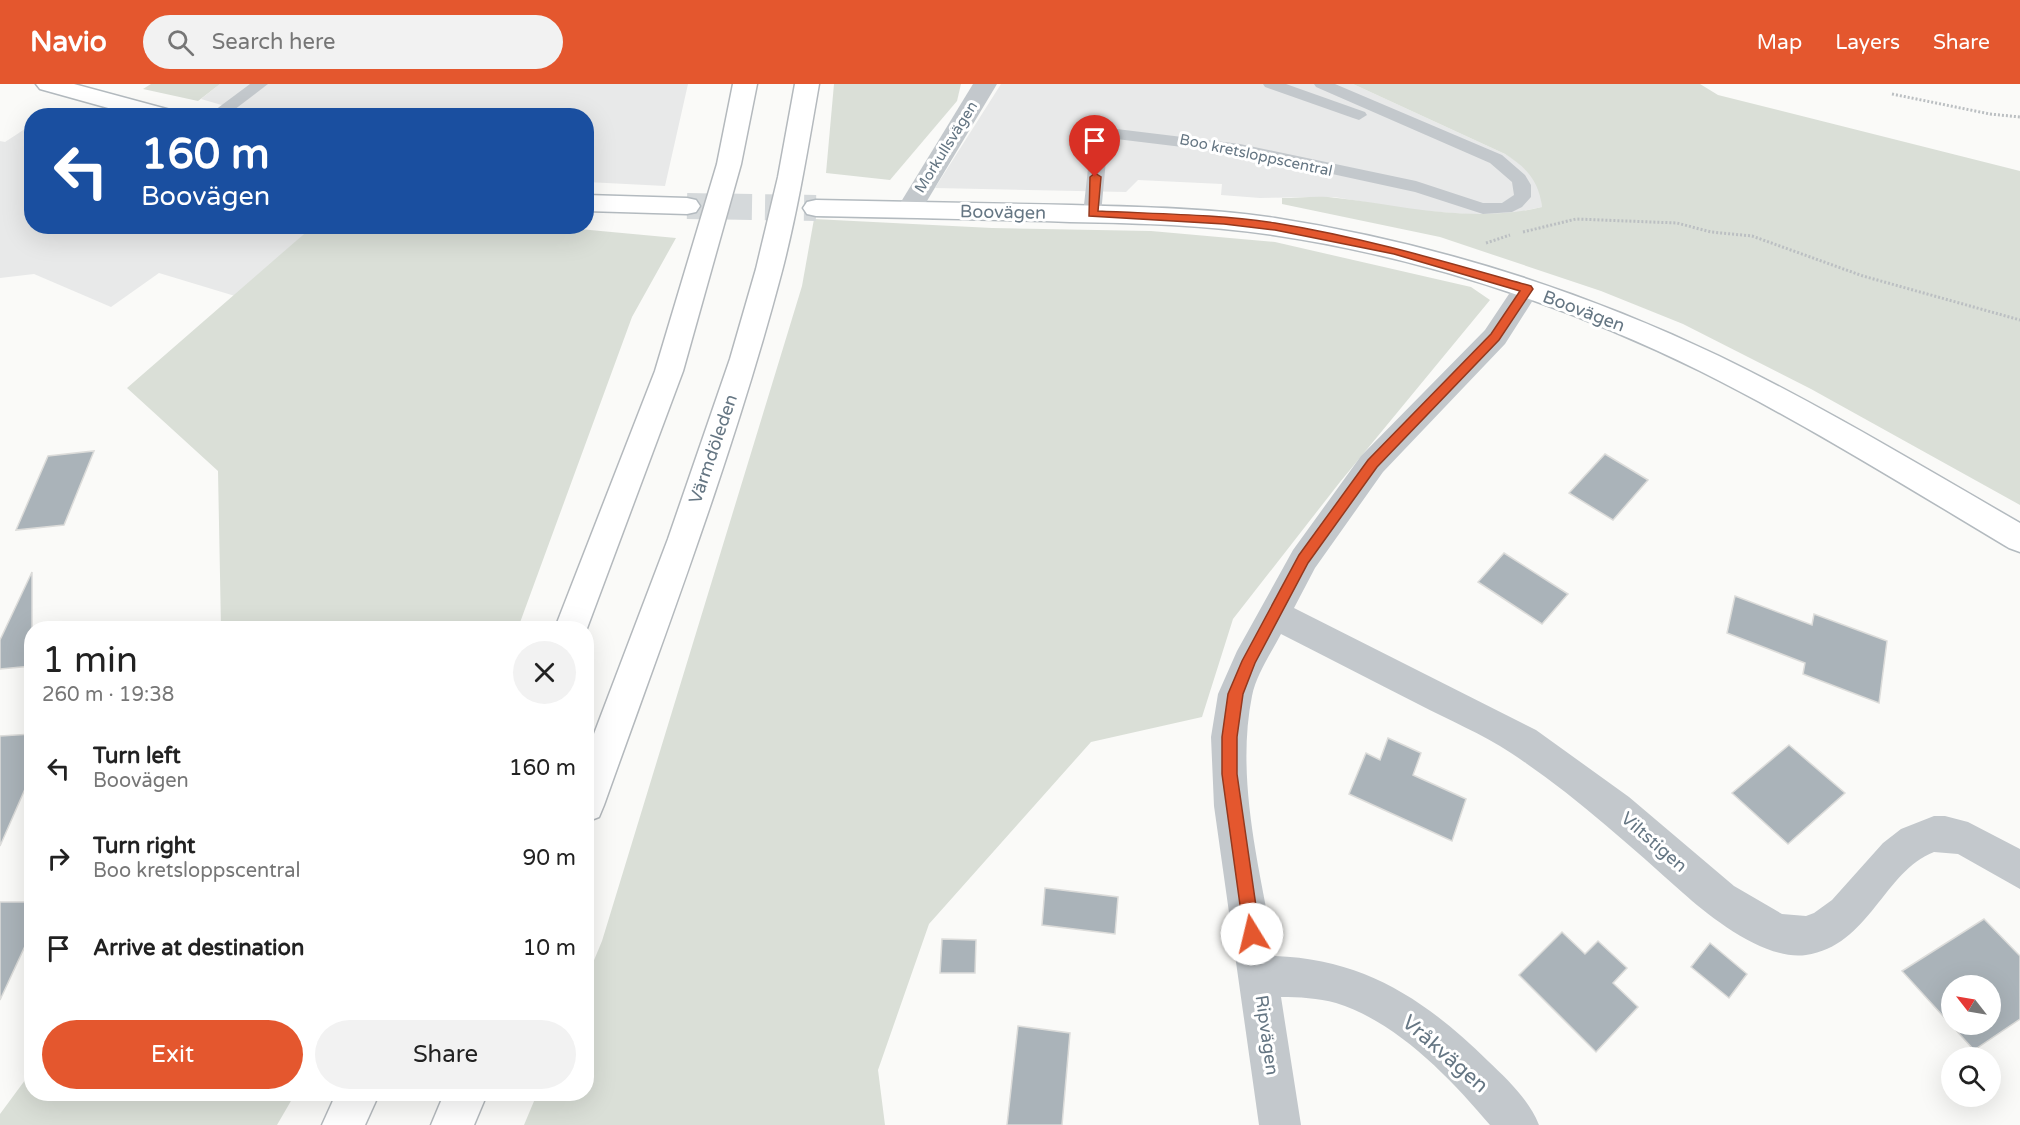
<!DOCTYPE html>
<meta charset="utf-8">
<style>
:root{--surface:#fff;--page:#f2f2f2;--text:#222;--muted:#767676;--accent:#e4572e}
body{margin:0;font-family:"Varela Round",sans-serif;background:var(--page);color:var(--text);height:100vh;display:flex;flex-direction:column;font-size:22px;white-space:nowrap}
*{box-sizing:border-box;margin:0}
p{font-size:20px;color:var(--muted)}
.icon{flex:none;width:33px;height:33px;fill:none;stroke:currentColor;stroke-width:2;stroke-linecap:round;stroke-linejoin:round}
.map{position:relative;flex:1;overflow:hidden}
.side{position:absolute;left:24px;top:537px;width:570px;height:480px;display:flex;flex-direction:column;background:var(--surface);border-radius:24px;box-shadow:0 6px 24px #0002}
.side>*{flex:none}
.guide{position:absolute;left:24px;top:24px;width:570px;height:126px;border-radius:24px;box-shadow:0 6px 24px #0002;background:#1a4fa0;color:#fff;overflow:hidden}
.needle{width:39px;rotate:301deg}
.fabs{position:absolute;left:1941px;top:891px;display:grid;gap:12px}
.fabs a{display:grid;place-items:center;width:60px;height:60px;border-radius:50%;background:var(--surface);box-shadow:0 6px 24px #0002;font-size:30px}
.pin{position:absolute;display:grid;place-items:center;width:51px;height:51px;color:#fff;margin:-62px -26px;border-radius:50% 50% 50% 0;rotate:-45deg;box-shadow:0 0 6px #0007}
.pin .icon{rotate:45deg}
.me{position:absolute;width:66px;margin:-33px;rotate:351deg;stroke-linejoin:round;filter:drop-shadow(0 0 4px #0008)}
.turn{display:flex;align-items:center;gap:21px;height:126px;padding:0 18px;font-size:27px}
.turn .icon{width:78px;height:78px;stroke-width:2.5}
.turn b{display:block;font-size:42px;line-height:51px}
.round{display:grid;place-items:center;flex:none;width:63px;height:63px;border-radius:32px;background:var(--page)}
.overview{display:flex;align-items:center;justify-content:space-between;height:102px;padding:0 18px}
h1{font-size:36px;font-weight:600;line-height:45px}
.primary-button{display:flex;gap:12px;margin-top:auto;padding:12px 18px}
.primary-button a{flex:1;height:69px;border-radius:36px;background:var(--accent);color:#fff;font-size:24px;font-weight:600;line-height:69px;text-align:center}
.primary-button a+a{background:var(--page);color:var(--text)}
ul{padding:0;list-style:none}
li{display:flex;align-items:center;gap:18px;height:90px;padding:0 18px}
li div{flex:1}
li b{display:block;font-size:22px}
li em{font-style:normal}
header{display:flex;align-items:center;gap:36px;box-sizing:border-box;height:84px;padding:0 30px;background:var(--accent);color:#fff}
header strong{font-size:28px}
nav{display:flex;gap:33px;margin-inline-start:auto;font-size:21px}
.search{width:420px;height:54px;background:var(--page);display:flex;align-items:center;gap:15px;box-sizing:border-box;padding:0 21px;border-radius:33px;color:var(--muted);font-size:22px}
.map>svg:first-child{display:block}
</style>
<header>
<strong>Navio</strong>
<div class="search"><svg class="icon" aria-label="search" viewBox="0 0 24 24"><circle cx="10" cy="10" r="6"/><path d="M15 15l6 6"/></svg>Search here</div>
<nav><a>Map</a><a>Layers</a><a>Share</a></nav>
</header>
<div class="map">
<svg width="2020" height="1041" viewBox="0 0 2020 1041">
<rect width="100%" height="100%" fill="#fafaf8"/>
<!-- built -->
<g fill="#e8e9e9">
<path d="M220,0H688L665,102L587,98L586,32H259L201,15Z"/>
<path d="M1001,0H1353L1505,70L1525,82L1540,105L1542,123L1514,129L1479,131L1413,126L1334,113L1260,114L1221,111L1222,100L1138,96L1126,108L935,104Z"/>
<path d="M31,41L32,142L312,143L235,212L159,189L111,223L34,190L0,194V57L5,58Z"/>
</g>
<!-- green -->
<g fill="#dadfd7">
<path d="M151,0H220L198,17L143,5Z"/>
<path d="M834,0H961L957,17L890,96L826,89Z"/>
<path d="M1353,0H1700L1718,11L2020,87V421L1811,305L1683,240L1601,207L1440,153L1282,120V114C1300,114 1319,111 1337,114C1406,122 1473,140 1542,123C1539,97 1526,83 1505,70Z"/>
<path d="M814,135L992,144L1151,147L1275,158L1471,203L1490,216L1340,398L1233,535L1202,633L1091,658L929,840L878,986L885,1041H524L537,1010H586L587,893L602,857L802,202Z"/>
<path d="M547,142L676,154L632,233L518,544H221L218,387L127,304L312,143Z"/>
<path d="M31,988L32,1010H295L277,1041H0V1030Z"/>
</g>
<!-- building -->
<g fill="#aab3b9" stroke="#dcdcda" stroke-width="1.5" fill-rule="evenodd">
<path d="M94,367L64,441L16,446L48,372Z"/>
<path d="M1605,370L1648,396L1613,436L1569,409Z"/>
<path d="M1504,469L1568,510L1542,540L1478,498Z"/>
<path d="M32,488V582L0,585V556Z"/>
<path d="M1735,512L1812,541L1814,530L1887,557L1879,619L1803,590L1805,579L1727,549Z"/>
<path d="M32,650V689L0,762V652Z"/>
<path d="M1388,654L1421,669L1413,691L1466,715L1452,757L1349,710L1366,669L1380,676Z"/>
<path d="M1789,661L1845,709L1788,760L1732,709Z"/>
<path d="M1045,804L1118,813L1115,850L1042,841Z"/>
<path d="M0,818H32V847L0,916Z"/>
<path d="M1984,835L2020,872V935L1974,966L1902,887ZM1952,902H1990V940H1952Z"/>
<path d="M1562,848L1585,870L1598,857L1627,884L1613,899L1638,923L1596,968L1519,891Z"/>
<path d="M942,855L976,856L975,889H940Z"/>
<path d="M1710,859L1747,890L1729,914L1691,883Z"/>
<path d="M1018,942L1070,949L1062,1041H1007Z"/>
</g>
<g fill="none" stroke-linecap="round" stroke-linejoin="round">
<!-- secondary-tunnel -->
<path stroke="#d5d9db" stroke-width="26" stroke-dasharray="26 13" stroke-linecap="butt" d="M687,122L816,124"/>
<defs>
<g id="secondary">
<path d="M36,0H74L174,27L177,32H137L40,5Z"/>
<path d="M586,111L687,114L696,116L700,122L696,128L687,130L586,127Z"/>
<path d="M816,116C901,118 986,119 1071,121C1139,123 1208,124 1275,134C1428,158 1579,205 1719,272C1822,322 1921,382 2020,439V468L2009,464C1907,403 1806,340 1700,287C1566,221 1421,173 1273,151C1205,141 1138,139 1070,138C985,135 901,134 816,132L807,130L803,124L807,118Z"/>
</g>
<g id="highway">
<path d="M733,0H757L741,80L683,287L586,547L555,544L655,287L717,80Z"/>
<path d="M795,0H819C808,63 798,125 782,187C734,369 667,544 604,721L599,733L586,738V671L668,455L730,275L756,185L778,93Z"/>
<path d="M336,1010H379L365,1041H322Z"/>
<path d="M444,1010H487L474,1041H431Z"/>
</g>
</defs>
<!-- secondary casing -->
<use href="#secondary" stroke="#b3babf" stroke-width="3"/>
<!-- highway casing -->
<use href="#highway" stroke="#b4b9bd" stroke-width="3"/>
<!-- path -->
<g stroke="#bbbfc2" stroke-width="3" stroke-dasharray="2 2" stroke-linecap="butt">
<path d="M1892,10L1990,30L2020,33"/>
<path d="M1523,148L1576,135L1677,139L1711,148L1752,152L1863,192L2020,236"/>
<path d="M1486,159L1510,151"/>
</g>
<!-- lane -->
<g fill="#c3c8cc" fill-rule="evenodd">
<path d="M250,0H268L226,32H207Z"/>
<path d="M1263,0H1286L1365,28L1367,31L1359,36L1353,34L1265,3Z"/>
<path d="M1314,0H1335L1502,71L1525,91L1531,101V113L1522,123L1512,128L1483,130L1415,108L1240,70L1108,54L1101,130L1092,136L1083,130L1092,48L1100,43L1240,60L1416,97L1483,119H1502L1514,111L1512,98L1490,79L1316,3Z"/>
</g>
<!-- street -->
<g fill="#c3c8cc" fill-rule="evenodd">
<path d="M973,0H997L918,132L909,134L900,132L896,126Z"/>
<path d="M1527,196L1537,198L1540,205L1505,260L1383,388L1315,484L1294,524L1536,646L1629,713L1734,802L1782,830L1806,832L1814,829L1832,816L1883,759L1901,745L1934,732H1945L1968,738L2020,765V805L1958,770L1934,768C1884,787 1869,862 1806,871C1766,877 1711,834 1683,809C1628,760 1573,710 1511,669C1482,650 1449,636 1418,620C1372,597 1327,573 1281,550C1271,569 1256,591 1252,612C1235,697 1261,789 1275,872C1364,875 1426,916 1488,977C1508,996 1529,1016 1539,1041H1490C1450,994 1397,938 1336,919C1318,914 1299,913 1281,913L1301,1041H1259L1214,722L1211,653L1218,610L1237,567L1293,466L1361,372L1485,246L1517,198Z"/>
</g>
<!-- secondary -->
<use href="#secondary" fill="#fff" fill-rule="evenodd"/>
<!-- highway -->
<use href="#highway" fill="#fff" fill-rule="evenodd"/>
</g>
<!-- route -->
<path fill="#e4572e" stroke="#94391e" stroke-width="1.5" d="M1095,89L1101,93L1098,127C1157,130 1216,130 1275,139C1362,153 1446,178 1531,202L1533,205L1499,256L1377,383L1308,479L1255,579L1243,610L1237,653V690L1260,850L1258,856L1252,858L1246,856L1244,850L1222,690V653L1228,610L1242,577L1299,471L1368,376L1491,250L1520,207L1394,170L1275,146L1224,140L1089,132L1090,93Z"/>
<g text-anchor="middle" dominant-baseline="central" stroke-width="6" stroke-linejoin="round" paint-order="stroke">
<!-- far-street labels -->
<g font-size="15" fill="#657683" stroke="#fff">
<text transform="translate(946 63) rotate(-58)">Morkullsvägen</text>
<text transform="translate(1256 71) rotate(12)">Boo kretsloppscentral</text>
</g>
<!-- street labels -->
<g font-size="18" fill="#657683" stroke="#fff">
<text transform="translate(1003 128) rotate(1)">Boovägen</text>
<text transform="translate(1584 227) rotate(21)">Boovägen</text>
<text transform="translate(713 365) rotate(-71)">Värmdöleden</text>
<text transform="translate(1654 758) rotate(41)">Viltstigen</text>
<text transform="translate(1267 951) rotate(82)">Ripvägen</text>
</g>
<!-- near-street labels -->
<g font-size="21" fill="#657683" stroke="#fff">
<text transform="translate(1445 970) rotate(41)">Vråkvägen</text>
</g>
</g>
</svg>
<div class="fabs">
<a><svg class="needle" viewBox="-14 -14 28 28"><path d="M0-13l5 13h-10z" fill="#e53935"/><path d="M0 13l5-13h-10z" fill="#767676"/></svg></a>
<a><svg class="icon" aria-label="search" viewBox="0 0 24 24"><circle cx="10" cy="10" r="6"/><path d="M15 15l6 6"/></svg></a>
</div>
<div class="pin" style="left:1095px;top:93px;background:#d93025"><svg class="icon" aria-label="arrive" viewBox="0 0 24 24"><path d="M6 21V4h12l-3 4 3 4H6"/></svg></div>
<svg class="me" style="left:1252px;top:850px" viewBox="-20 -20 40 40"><circle r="19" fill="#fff"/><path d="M0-13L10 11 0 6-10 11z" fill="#e4572e"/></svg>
<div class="guide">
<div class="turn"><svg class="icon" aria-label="left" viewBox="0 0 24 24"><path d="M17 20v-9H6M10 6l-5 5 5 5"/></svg><div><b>160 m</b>Boovägen</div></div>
</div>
<section class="side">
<div class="overview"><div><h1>1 min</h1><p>260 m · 19:38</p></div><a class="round"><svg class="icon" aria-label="close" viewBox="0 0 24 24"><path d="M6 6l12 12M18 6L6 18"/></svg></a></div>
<ul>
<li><svg class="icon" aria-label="left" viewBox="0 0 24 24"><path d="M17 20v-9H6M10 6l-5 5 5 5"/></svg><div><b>Turn left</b><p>Boovägen</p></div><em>160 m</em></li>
<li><svg class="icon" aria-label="right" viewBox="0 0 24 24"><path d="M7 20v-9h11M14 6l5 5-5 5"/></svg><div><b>Turn right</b><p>Boo kretsloppscentral</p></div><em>90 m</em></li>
<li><svg class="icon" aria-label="arrive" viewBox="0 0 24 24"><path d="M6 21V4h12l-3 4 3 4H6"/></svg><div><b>Arrive at destination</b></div><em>10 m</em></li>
</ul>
<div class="primary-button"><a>Exit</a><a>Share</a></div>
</section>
</div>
